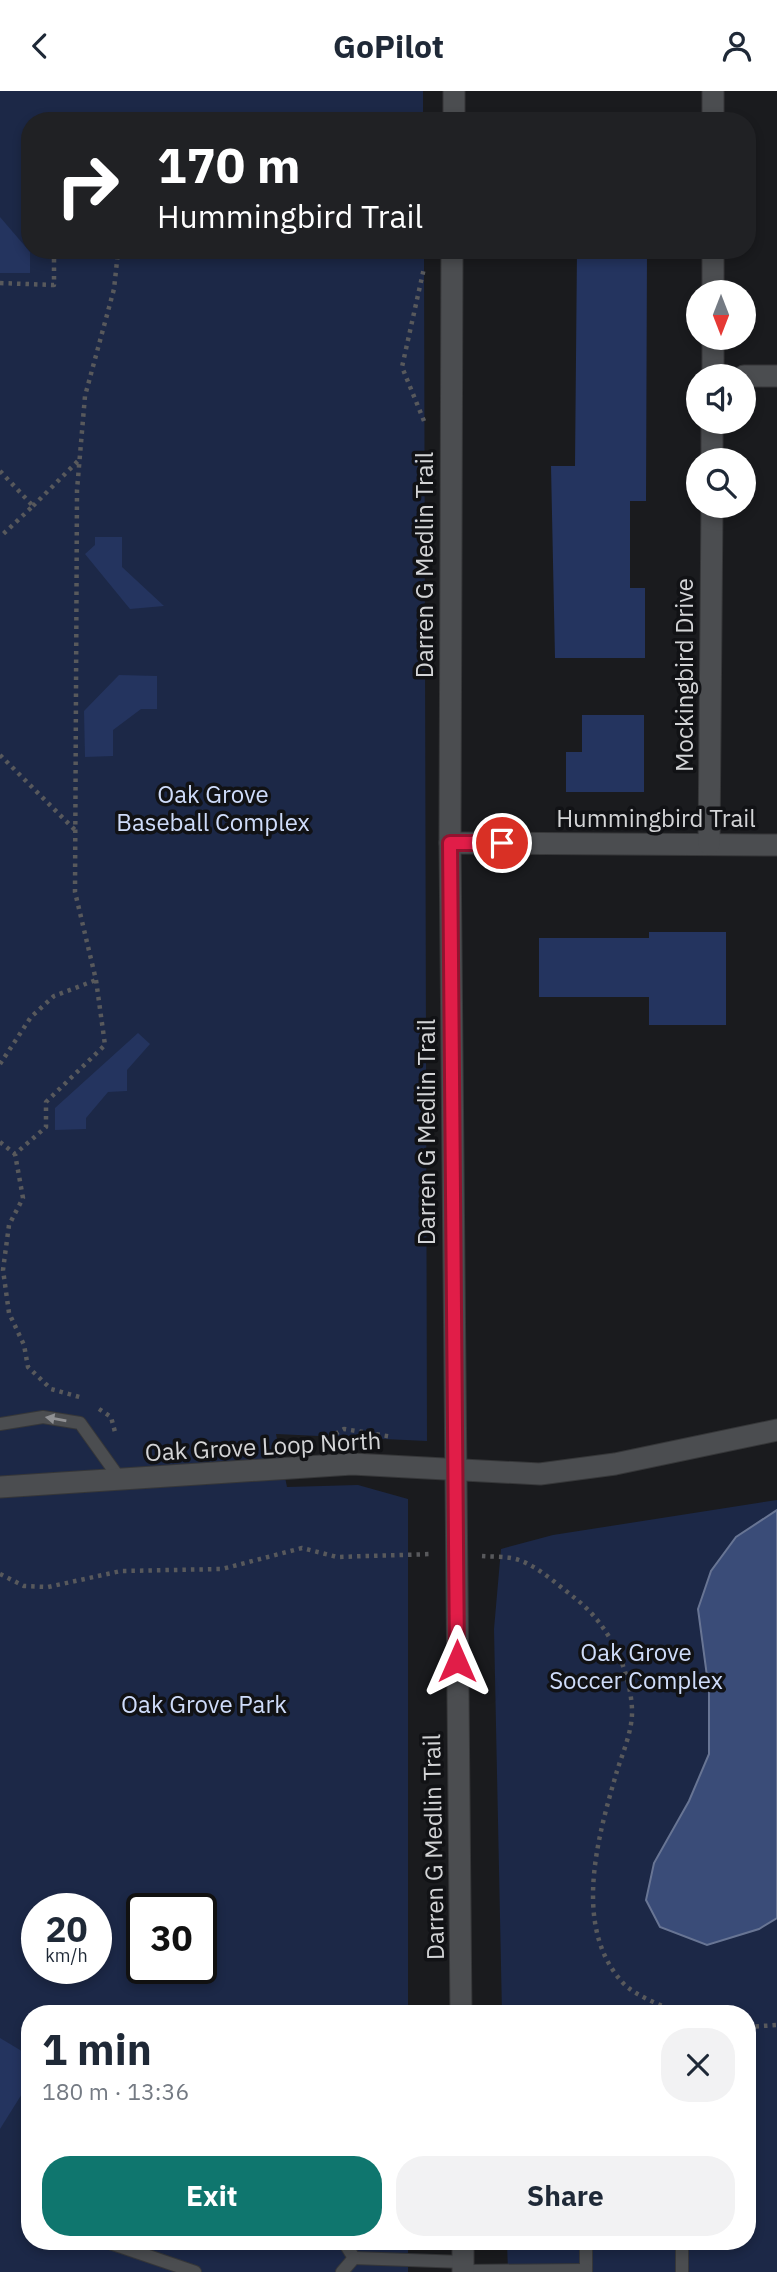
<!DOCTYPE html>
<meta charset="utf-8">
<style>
:root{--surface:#fff;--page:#f2f2f3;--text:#1f2937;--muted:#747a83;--accent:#0f766e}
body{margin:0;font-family:"IBM Plex Sans",sans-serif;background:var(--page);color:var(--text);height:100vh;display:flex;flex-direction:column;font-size:26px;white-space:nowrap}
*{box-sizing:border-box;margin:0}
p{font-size:23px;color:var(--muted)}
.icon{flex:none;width:38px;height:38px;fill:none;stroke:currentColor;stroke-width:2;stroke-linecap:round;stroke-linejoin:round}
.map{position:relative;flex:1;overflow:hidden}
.panel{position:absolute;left:21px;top:1914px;width:735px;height:245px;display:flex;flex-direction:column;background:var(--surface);border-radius:28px;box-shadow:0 4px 10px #0003}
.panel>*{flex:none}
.guide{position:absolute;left:21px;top:21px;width:735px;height:147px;border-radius:28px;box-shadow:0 4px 10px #0003;background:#202124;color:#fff;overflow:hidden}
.needle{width:46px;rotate:180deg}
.controls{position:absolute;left:686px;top:189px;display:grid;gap:14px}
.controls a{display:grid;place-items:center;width:70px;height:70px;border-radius:50%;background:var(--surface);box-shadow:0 4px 10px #0003;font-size:35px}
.speed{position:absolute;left:21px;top:1802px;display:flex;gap:14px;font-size:35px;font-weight:700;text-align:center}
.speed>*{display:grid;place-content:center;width:91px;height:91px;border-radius:50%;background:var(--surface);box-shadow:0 4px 10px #0003;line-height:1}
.speed small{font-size:18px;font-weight:400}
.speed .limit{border:4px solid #111;border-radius:10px;background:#fff;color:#111}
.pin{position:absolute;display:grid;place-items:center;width:60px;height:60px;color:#fff;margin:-30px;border:4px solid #fff;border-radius:50%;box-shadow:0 2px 7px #0007}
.me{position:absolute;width:77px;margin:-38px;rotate:0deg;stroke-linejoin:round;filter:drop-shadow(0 0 5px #0008)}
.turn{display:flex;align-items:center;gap:24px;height:147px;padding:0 21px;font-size:32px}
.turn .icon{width:91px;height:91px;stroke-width:2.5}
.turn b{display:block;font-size:49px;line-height:60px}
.round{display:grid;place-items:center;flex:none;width:74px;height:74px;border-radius:28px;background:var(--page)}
.overview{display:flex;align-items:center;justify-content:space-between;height:119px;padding:0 21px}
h1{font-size:42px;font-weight:700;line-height:52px}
.button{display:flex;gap:14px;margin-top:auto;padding:14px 21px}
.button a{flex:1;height:80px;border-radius:28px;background:var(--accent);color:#fff;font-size:28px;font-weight:700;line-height:80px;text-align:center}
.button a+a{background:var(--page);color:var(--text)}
header{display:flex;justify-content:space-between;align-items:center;height:91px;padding:0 21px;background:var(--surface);font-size:32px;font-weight:700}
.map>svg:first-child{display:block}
</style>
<header><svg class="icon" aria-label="back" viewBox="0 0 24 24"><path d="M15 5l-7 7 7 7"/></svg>GoPilot<svg class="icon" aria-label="person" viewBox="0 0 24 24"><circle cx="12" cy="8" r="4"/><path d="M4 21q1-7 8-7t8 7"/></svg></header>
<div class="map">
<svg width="777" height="2181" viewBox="0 0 777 2181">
<rect width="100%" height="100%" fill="#1a1b1e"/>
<!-- green -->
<g fill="#1c2847" fill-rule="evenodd">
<path d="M0,0H423V30H30V159H424L427,1350L276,1343L287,1396L358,1394L408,1408V1923H30V2151H408V2181H0ZM37,1818H96V1878H37ZM142,1818H201V1878H142Z"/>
<path d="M777,1409V2181H508L507,2151H747V1923H502L494,1538L501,1458L553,1444Z"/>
</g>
<!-- water -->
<path fill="#3a4c78" stroke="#687594" stroke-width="2" d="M777,1419V1827L759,1838L707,1854L660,1836L646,1809L654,1772L689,1710L709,1663V1600L698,1518L711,1480L736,1446Z"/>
<!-- building -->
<g fill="#24345f">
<path d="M0,126L30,161V182H0Z"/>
<path d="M577,159H647L646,410H630V497H645V567H555L551,375H575Z"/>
<path d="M95,446H122V476L164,515L130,518L85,463L95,454Z"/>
<path d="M119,584L157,585V618H141L113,639V665L85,666L84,620Z"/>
<path d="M582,624H644V701H566V661H582Z"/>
<path d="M649,841H726V934H649V906H539V847H649Z"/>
<path d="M138,942L150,953L127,979V1000L108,1001L86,1027V1038L55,1039V1017Z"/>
<path d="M0,1947L30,1965V1990L0,2038Z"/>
</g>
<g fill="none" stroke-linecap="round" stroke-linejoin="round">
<defs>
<g id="service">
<path d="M0,1333L43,1326L80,1332L120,1388"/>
<path d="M107,2151L195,2181"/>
<path d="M344,2151L354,2167"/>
<path d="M586,2151V2181"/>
<path d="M354,2167L463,2171"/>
<path d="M463,2180L586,2179"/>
<path d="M342,2181L354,2167"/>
<path d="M682,2181V2151"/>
</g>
<g id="minor">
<path d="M454,30V0"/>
<path d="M713,30V0"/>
<path d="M452,159L450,752L461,1923"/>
<path d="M713,201V159"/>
<path d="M713,285V247"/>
<path d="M744,285H777"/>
<path d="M712,369V331"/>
<path d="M450,752L777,754"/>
<path d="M709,753L712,415"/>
<path d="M463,2181V2151"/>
</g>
<path id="tertiary" d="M0,1396L352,1373L540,1383L615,1373L777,1339"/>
</defs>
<!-- service casing -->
<use href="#service" stroke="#363739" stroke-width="14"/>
<!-- minor casing -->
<use href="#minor" stroke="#363739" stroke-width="23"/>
<!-- tertiary casing -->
<use href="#tertiary" stroke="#363739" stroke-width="23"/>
<!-- path -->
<g stroke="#58595c" stroke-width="4.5" stroke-dasharray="3.5 5" stroke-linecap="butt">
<path d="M0,192L54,194V163L118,161L114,198L85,305L77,399L75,801L96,889L105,954L46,1011V1036L15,1063L23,1107L9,1134L3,1179L9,1222L24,1254L28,1276L51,1298L83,1307"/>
<path d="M424,330L402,276L424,177"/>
<path d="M0,380L33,415L0,446"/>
<path d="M33,415L79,369"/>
<path d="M0,664L75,739"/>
<path d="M0,973L31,926L54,905L96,889"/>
<path d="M0,1051L15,1063"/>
<path d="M99,1318L111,1326L115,1341"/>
<path d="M328,1347L344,1338L393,1346"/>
<path d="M482,1465C494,1466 508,1465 519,1469C539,1476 559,1495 576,1508C608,1533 630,1577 632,1618C633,1638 623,1661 617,1680C598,1745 571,1837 624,1893C637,1906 664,1915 680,1923"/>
<path d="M0,1483L24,1495L48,1496L121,1480L222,1478L302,1457L337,1466L432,1463"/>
<path d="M747,1936L777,1934"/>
</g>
<!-- service -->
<use href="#service" stroke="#4b4d50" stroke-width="12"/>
<!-- minor -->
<use href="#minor" stroke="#4b4d50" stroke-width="21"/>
<!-- tertiary -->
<use href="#tertiary" stroke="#4b4d50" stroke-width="21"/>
</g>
<!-- one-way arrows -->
<defs><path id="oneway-solid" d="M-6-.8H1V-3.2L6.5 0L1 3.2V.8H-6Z" transform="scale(1.75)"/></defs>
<use fill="#8f9093" href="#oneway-solid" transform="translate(56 1328) rotate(-170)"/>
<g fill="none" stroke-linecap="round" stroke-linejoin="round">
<defs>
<path id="route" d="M457,1570L450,752H502"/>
</defs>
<!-- route casing -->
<use href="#route" stroke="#92132f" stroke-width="18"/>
<!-- route -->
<use href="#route" stroke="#e11d48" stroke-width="12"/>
</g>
<g text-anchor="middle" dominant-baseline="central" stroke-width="7" stroke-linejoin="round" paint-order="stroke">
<!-- street labels -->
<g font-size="24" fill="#d3d4d6" stroke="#111215">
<text transform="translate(424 474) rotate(-90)">Darren G Medlin Trail</text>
<text transform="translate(684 584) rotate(-90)">Mockingbird Drive</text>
<text x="656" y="727">Hummingbird Trail</text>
<text transform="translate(426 1041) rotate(-90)">Darren G Medlin Trail</text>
<text transform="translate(263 1355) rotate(-3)">Oak Grove Loop North</text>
<text transform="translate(433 1756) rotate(-91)">Darren G Medlin Trail</text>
</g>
<!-- park labels -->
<g font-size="24" fill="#cfdcfa" stroke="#111215">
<text x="213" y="703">Oak Grove<tspan x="213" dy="28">Baseball Complex</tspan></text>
<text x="636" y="1561">Oak Grove<tspan x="636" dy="28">Soccer Complex</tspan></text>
<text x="204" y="1613">Oak Grove Park</text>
</g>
</g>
</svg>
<div class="controls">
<a><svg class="needle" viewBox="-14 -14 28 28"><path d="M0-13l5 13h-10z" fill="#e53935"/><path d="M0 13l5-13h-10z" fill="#747a83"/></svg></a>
<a><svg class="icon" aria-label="sound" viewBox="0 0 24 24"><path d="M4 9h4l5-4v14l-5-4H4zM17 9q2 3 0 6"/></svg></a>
<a><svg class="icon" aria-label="search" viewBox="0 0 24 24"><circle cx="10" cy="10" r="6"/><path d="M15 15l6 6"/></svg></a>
</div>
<div class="speed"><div>20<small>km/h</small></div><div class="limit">30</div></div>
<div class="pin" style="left:502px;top:752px;background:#d93025"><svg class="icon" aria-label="arrive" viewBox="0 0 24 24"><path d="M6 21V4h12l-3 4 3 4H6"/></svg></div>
<svg class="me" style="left:457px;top:1570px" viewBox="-20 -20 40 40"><path d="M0-17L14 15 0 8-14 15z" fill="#e11d48" stroke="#fff" stroke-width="4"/></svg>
<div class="guide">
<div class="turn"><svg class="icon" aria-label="right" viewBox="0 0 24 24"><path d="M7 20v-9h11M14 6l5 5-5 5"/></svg><div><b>170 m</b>Hummingbird Trail</div></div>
</div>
<section class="panel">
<div class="overview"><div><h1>1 min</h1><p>180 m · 13:36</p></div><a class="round"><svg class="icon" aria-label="close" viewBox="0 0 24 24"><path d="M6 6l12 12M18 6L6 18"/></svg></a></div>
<div class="button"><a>Exit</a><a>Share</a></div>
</section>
</div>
